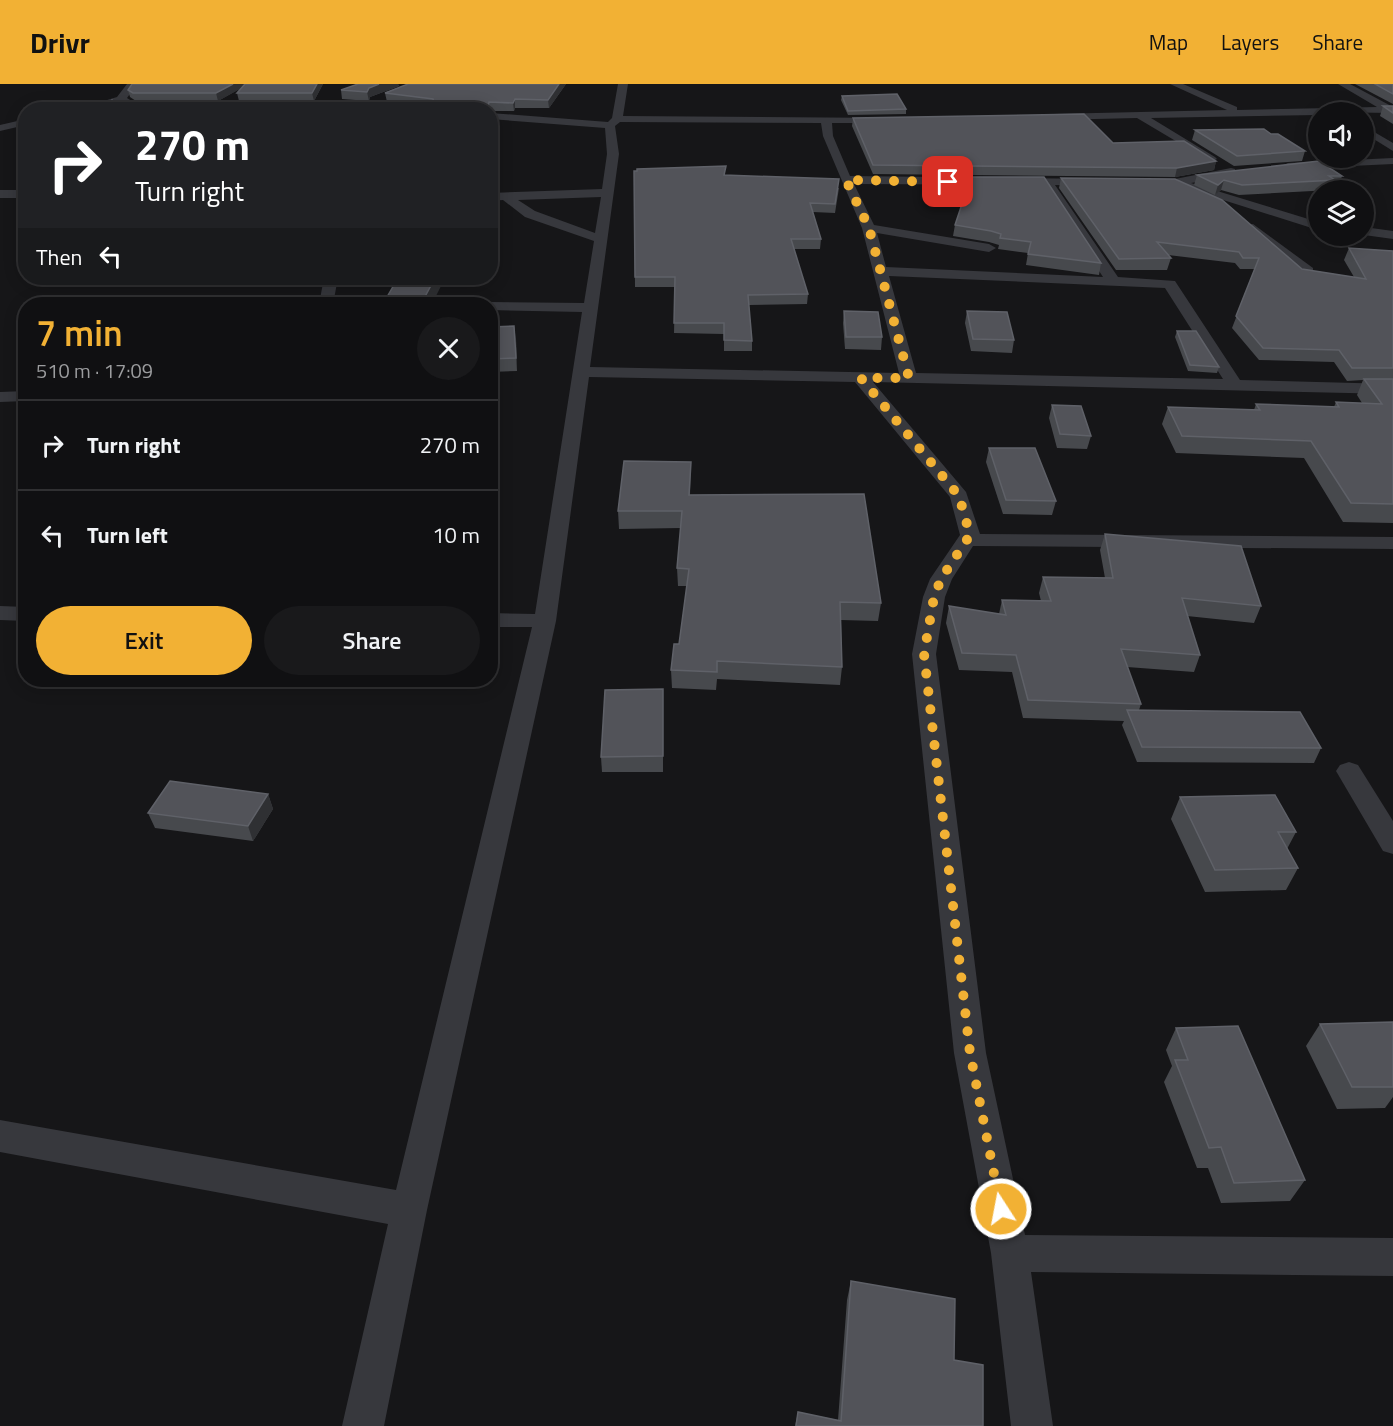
<!DOCTYPE html>
<meta charset="utf-8">
<style>
:root{--surface:#101012;--page:#19191b;--text:#f1f3f6;--muted:#9c9d9f;--line:#303032;--accent:#f2b134}
body{margin:0;font-family:"Titillium Web",sans-serif;background:var(--page);color:var(--text);height:100vh;display:flex;flex-direction:column;font-size:22px;white-space:nowrap}
*{box-sizing:border-box;margin:0}
p{font-size:20px;color:var(--muted)}
.icon{flex:none;width:33px;height:33px;fill:none;stroke:currentColor;stroke-width:2;stroke-linecap:round;stroke-linejoin:round}
.map{position:relative;flex:1;overflow:hidden}
.sheet{position:absolute;left:18px;top:213px;width:480px;height:390px;display:flex;flex-direction:column;background:var(--surface);border-radius:24px;box-shadow:0 3px 15px #0003,0 0 0 2px var(--line)}
.sheet>*{flex:none}
.hud{position:absolute;left:18px;top:18px;width:480px;height:183px;border-radius:24px;box-shadow:0 3px 15px #0003,0 0 0 2px var(--line);background:#202124;color:#fff;overflow:hidden}
.buttons{position:absolute;left:1308px;top:18px;display:grid;gap:12px}
.buttons a{display:grid;place-items:center;width:66px;height:66px;border-radius:50%;background:var(--surface);box-shadow:0 3px 15px #0003,0 0 0 2px var(--line);font-size:30px}
.pin{position:absolute;display:grid;place-items:center;width:51px;height:51px;color:#fff;margin:-26px;border-radius:12px;box-shadow:0 3px 9px #0006}
.me{position:absolute;width:66px;margin:-33px;rotate:349deg;stroke-linejoin:round;filter:drop-shadow(0 0 4px #0008)}
.turn{display:flex;align-items:center;gap:21px;height:126px;padding:0 18px;font-size:27px}
.turn .icon{width:78px;height:78px;stroke-width:2.5}
.turn b{display:block;font-size:42px;line-height:51px}
.then{display:flex;align-items:center;height:57px;padding:0 18px;background:#0003;gap:12px;font-size:22px}
.round{display:grid;place-items:center;flex:none;width:63px;height:63px;border-radius:32px;background:var(--page)}
.head{display:flex;align-items:center;justify-content:space-between;height:102px;padding:0 18px}
h1{font-size:36px;font-weight:600;line-height:45px;color:var(--accent)}
.action{display:flex;gap:12px;margin-top:auto;padding:12px 18px}
.action a{flex:1;height:69px;border-radius:36px;background:var(--accent);color:#111;font-size:24px;font-weight:600;line-height:69px;text-align:center}
.action a+a{background:var(--page);color:var(--text)}
ul{padding:0;list-style:none}
li{display:flex;align-items:center;gap:18px;height:90px;padding:0 18px;border-top:2px solid var(--line)}
li div{flex:1}
li b{display:block;font-size:22px}
li em{font-style:normal}
header{display:flex;align-items:center;gap:36px;box-sizing:border-box;height:84px;padding:0 30px;background:var(--accent);color:#111}
header strong{font-size:28px}
nav{display:flex;gap:33px;margin-inline-start:auto;font-size:21px}
.map>svg:first-child{display:block}
</style>
<header>
<strong>Drivr</strong>
<nav><a>Map</a><a>Layers</a><a>Share</a></nav>
</header>
<div class="map">
<svg width="1393" height="1342" viewBox="0 0 1393 1342">
<rect width="100%" height="100%" fill="#161618"/>
<g fill="none" stroke-linecap="round" stroke-linejoin="round">
<!-- minor -->
<g fill="#37383d" fill-rule="evenodd">
<path d="M127,0H137L127,14L135,19L361,18L434,26L133,25L126,22V26H116V19L93,26H74L117,13Z"/>
<path d="M618,0H628L623,32L891,34L892,36L887,39H832L833,52L850,92L1098,95V101L1094,102L1055,101L1118,193L1175,197L1240,296L1393,300V310L873,298L966,408L980,450L1393,453V465L973,462L952,495L945,513L936,570L986,969L1025,1151L1393,1154V1192L1031,1188L1053,1342H1011L991,1169L954,969L912,570L923,513L930,495L960,451L950,413L855,298L589,293L556,537L427,1126L384,1342H342L388,1140L0,1068V1036L396,1106L532,543H490V529L535,530L582,228L490,226V220H484L490,218L584,219L594,157L525,133L503,116L490,117V109L602,105L607,70L605,44L490,35V29L608,38L612,34ZM620,38L821,39L823,52L862,144L899,289L590,283L619,70L615,42ZM854,100L1043,101L1103,193L886,183L877,149L989,168L996,164L989,160L874,141ZM601,113L595,149L535,127L518,116ZM889,192L1165,204L1223,295L916,289Z"/>
<path d="M1170,0H1183L1237,23V26L1377,23L1338,0H1350L1393,23V29L1318,28V31L1151,34L1215,73L1217,75L1211,78L1137,34L1053,36L1048,33L1053,30L1227,26Z"/>
<path d="M26,35V41L0,47V41Z"/>
<path d="M1364,42L1393,59V67L1364,49Z"/>
<path d="M1393,74V80L1288,85L1282,82L1288,79Z"/>
<path d="M1231,84L1235,85V91L1191,99L1318,138V146L1179,102L1149,103L1143,99L1149,95H1175Z"/>
<rect x="0" y="106" width="26" height="8"/>
<path d="M1253,140L1313,184V190H1303L1248,147V141Z"/>
<path d="M1364,143L1393,147V155L1364,151Z"/>
<path d="M324,194H338L333,220H319Z"/>
<path d="M26,307V317L0,318V308Z"/>
<path d="M0,522L26,523V537L0,536Z"/>
<path d="M1349,678L1358,681L1393,737V770L1383,767L1336,687L1340,681Z"/>
</g>
</g>
<!-- wall -->
<g fill="#47494d">
<path d="M132,0H323L314,17H239L237,9L241,4L218,17H136L130,13L128,6Z"/>
<path d="M358,0H398L399,2L370,13L369,17L342,15L341,6Z"/>
<path d="M566,0L549,24H515L514,27H490V26H352L351,19H398L387,18L385,9Z"/>
<path d="M1355,0H1393V20Z"/>
<path d="M842,12L906,25V30L848,31L841,16Z"/>
<path d="M1383,22H1393V40L1380,32Z"/>
<path d="M853,34L1113,59L1216,77L1214,86L1175,93L873,90L852,42Z"/>
<path d="M1195,46L1305,67L1302,77L1234,82L1192,56Z"/>
<path d="M634,87L726,91L839,104L835,129L813,128L821,155L820,165H794L808,210L807,220L749,221L752,257V267H724V250L674,249L675,203H635Z"/>
<path d="M1197,91L1342,92L1339,102H1333L1331,106L1239,111L1221,106L1215,111L1194,101Z"/>
<path d="M971,93L1101,179L1099,191L1026,181L1028,169L998,165L999,161L989,158L953,152L955,141Z"/>
<path d="M1061,94L1302,185L1354,193L1344,176L1349,164L1393,167V439L1343,438L1304,374L1176,369L1162,340L1168,323L1254,326L1256,320L1334,323L1336,318L1362,319L1357,311L1363,296L1347,297L1334,278L1259,276L1232,244L1255,185H1240L1235,179L1168,171L1171,174L1167,186H1116L1059,104Z"/>
<path d="M844,227L882,253L881,266L845,265L843,239Z"/>
<path d="M967,227L1014,256L1012,269L971,267L965,239Z"/>
<path d="M490,243L516,255L517,287L490,288Z"/>
<path d="M1177,247L1219,283L1217,289L1188,287L1175,253Z"/>
<path d="M1052,321L1091,352L1087,365L1057,364L1049,334Z"/>
<path d="M989,364L1056,417L1052,431L1003,430L986,378Z"/>
<path d="M691,378L690,411L881,519L878,537L841,536L842,583L840,601L717,595L716,606L672,604L671,586L679,560L687,502H678L677,484L681,444L619,445L618,427Z"/>
<path d="M1105,450L1261,522L1254,539L1187,532L1200,571L1194,588L1127,583L1141,620L1139,626L1321,664L1314,679L1137,678L1122,641L1124,637L1023,634L1012,588L959,586L946,539L949,522L999,530L1002,516L1041,517L1039,509L1043,493L1105,494L1100,466Z"/>
<path d="M663,605V688H602L601,673Z"/>
<path d="M268,710L273,725L253,757L155,744L148,729Z"/>
<path d="M1180,713L1296,748L1287,765L1298,784L1286,806L1205,808L1171,735Z"/>
<path d="M1393,938V1013L1385,1024L1337,1025L1306,962L1320,940Z"/>
<path d="M1176,944L1305,1096L1290,1117L1221,1119L1208,1084H1197L1164,998L1172,982L1166,966Z"/>
<path d="M851,1197L954,1276L983,1342H795L798,1328L838,1336L847,1216Z"/>
</g>
<!-- shaded-wall -->
<g fill="#2f3033">
<path d="M233,0H249L218,17L216,9Z"/>
<path d="M317,0H323L314,17L312,9Z"/>
<path d="M379,0H398L399,2L370,13L369,17L367,8L369,4Z"/>
<path d="M559,0H566L549,24L548,16Z"/>
<path d="M515,15V24L514,27L513,19Z"/>
<path d="M197,20L198,26H187Z"/>
<path d="M305,20L306,26H297Z"/>
<path d="M492,29L493,37L490,40V30Z"/>
<path d="M1216,77L1214,86L1175,93L1177,84Z"/>
<path d="M1224,96L1221,106L1215,111L1218,101Z"/>
<path d="M435,194H440L441,202L432,220H421Z"/>
<path d="M514,242L516,255L517,287L516,274Z"/>
<path d="M268,710L273,725L253,757L248,742Z"/>
</g>
<!-- building -->
<g fill="#525359" stroke="#5f6168" stroke-width="1.5">
<path d="M132,0H233L216,9H133L128,6Z"/>
<path d="M245,0H317L312,9H237Z"/>
<path d="M358,0H379L369,4L367,8L341,6Z"/>
<path d="M408,0H559L548,16L515,15L513,19L489,18L487,26H356L351,19H434L433,15L385,9Z"/>
<path d="M1375,0H1393V10Z"/>
<path d="M897,10L906,25L848,27L842,12Z"/>
<path d="M112,16L114,21H124L126,18L197,20L187,26H100Z"/>
<path d="M226,19L305,20L297,26H220Z"/>
<path d="M1383,22H1393V29Z"/>
<path d="M1084,30L1113,59L1184,57L1216,77L1177,84L873,81L853,34Z"/>
<path d="M1264,45L1271,50H1278L1305,67L1237,72L1195,46Z"/>
<path d="M1319,77L1342,92H1329L1335,96L1242,101L1224,96L1218,101L1197,91Z"/>
<path d="M726,82L724,91L839,95L835,120L810,119L821,155H791L808,210L748,211L752,257L724,256V239H674L675,193H635L634,87H637V85Z"/>
<path d="M971,93H1044L1101,179L1028,170L1031,158L1000,154L1001,150L991,147L955,141Z"/>
<path d="M1061,94L1175,95L1222,116L1302,185L1366,195L1349,164L1393,167V284H1352L1339,266L1263,264L1236,232L1259,174H1243L1239,168L1157,158L1171,174L1119,175Z"/>
<path d="M398,194H435L421,220H383Z"/>
<path d="M844,227L878,228L882,253H846Z"/>
<path d="M967,227L1007,228L1014,256L973,255Z"/>
<path d="M514,242L516,274L490,275V243Z"/>
<path d="M1177,247H1196L1219,283L1190,281Z"/>
<path d="M1364,295H1393V420L1351,419L1311,357L1182,352L1168,323L1260,326L1256,320L1339,323L1336,318L1382,320Z"/>
<path d="M1052,321L1081,322L1091,352L1060,350Z"/>
<path d="M989,364H1035L1056,417L1006,416Z"/>
<path d="M624,377L691,378L689,411L864,410L881,519L840,518L842,583L717,577V588L671,586L674,560H679L689,485L677,484L682,427H618Z"/>
<path d="M1105,450L1241,462L1261,522L1182,514L1200,571L1121,565L1141,620L1028,616L1016,571L962,569L949,522L1006,531L1002,516L1051,517L1043,493L1113,494Z"/>
<path d="M663,605V672L601,673L605,606Z"/>
<path d="M1127,626L1300,628L1321,664L1142,663Z"/>
<path d="M170,697L268,710L248,742L148,729Z"/>
<path d="M1275,711L1296,748H1278L1298,784L1215,786L1180,713Z"/>
<path d="M1393,938V1003H1352L1320,940Z"/>
<path d="M1238,942L1305,1096L1234,1099L1221,1063L1209,1064L1175,976H1188L1176,944Z"/>
<path d="M851,1197L955,1215L954,1276L983,1281V1342H796L798,1328L841,1337Z"/>
</g>
<g fill="none" stroke-linecap="round" stroke-linejoin="round">
<!-- route -->
<path stroke="#f2b134" stroke-width="10" stroke-dasharray="0 18" d="M948,98L846,96L869,144L909,294H861L959,412L970,451L941,495L934,513L924,570L970,969L1001,1125"/>
</g>
</svg>
<div class="buttons">
<a><svg class="icon" aria-label="sound" viewBox="0 0 24 24"><path d="M4 9h4l5-4v14l-5-4H4zM17 9q2 3 0 6"/></svg></a>
<a><svg class="icon" aria-label="layers" viewBox="0 0 24 24"><path d="M12 4l9 5-9 5-9-5zM3 14l9 5 9-5"/></svg></a>
</div>
<div class="pin" style="left:948px;top:98px;background:#d93025"><svg class="icon" aria-label="arrive" viewBox="0 0 24 24"><path d="M6 21V4h12l-3 4 3 4H6"/></svg></div>
<svg class="me" style="left:1001px;top:1125px" viewBox="-20 -20 40 40"><circle r="17" fill="#f2b134" stroke="#fff" stroke-width="3"/><path d="M0-11L8 9 0 5-8 9z" fill="#fff"/></svg>
<div class="hud">
<div class="turn"><svg class="icon" aria-label="right" viewBox="0 0 24 24"><path d="M7 20v-9h11M14 6l5 5-5 5"/></svg><div><b>270 m</b>Turn right</div></div>
<div class="then">Then<svg class="icon" aria-label="left" viewBox="0 0 24 24"><path d="M17 20v-9H6M10 6l-5 5 5 5"/></svg></div>
</div>
<section class="sheet">
<div class="head"><div><h1>7 min</h1><p>510 m · 17:09</p></div><a class="round"><svg class="icon" aria-label="close" viewBox="0 0 24 24"><path d="M6 6l12 12M18 6L6 18"/></svg></a></div>
<ul>
<li><svg class="icon" aria-label="right" viewBox="0 0 24 24"><path d="M7 20v-9h11M14 6l5 5-5 5"/></svg><div><b>Turn right</b></div><em>270 m</em></li>
<li><svg class="icon" aria-label="left" viewBox="0 0 24 24"><path d="M17 20v-9H6M10 6l-5 5 5 5"/></svg><div><b>Turn left</b></div><em>10 m</em></li>
</ul>
<div class="action"><a>Exit</a><a>Share</a></div>
</section>
</div>
